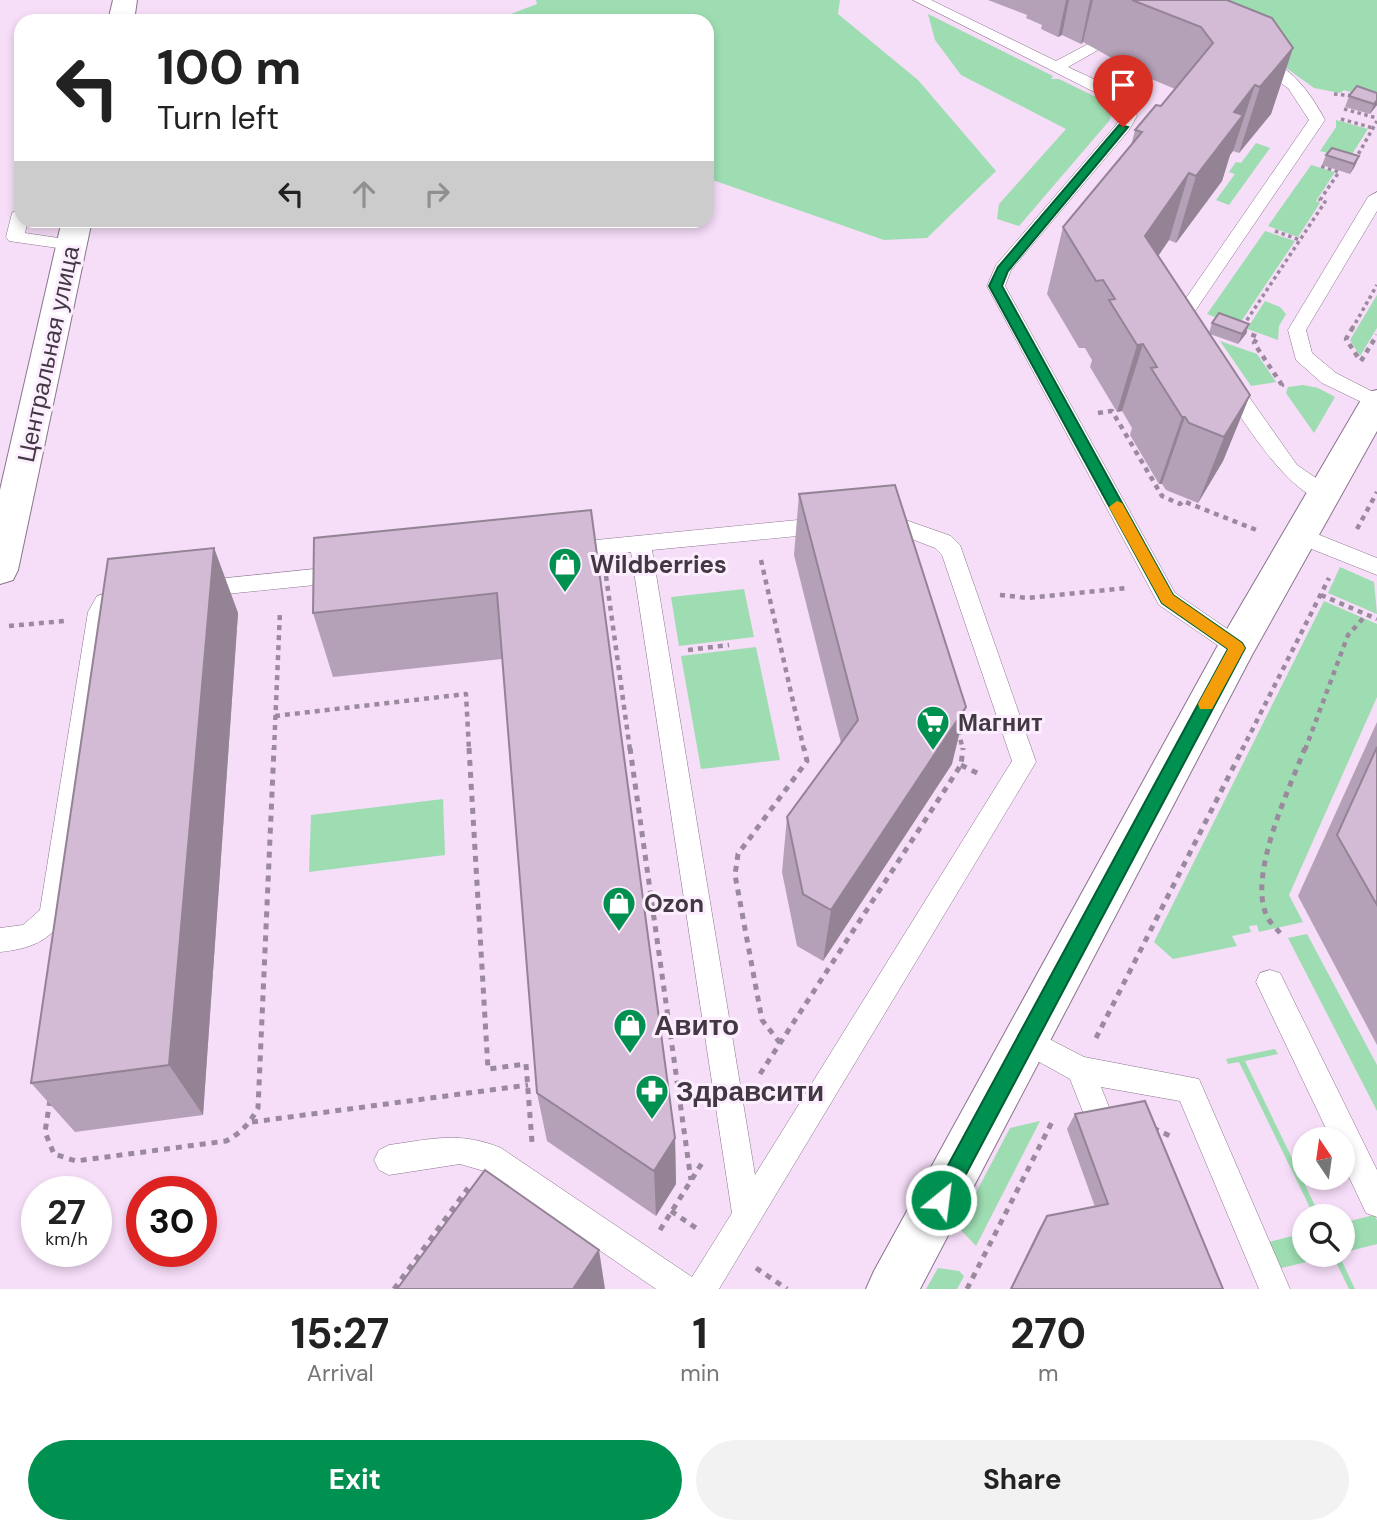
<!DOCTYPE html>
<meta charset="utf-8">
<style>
:root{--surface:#fff;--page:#f2f2f2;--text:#222;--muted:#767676;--accent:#00904f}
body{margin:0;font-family:"DM Sans",sans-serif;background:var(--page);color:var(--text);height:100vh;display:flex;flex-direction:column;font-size:26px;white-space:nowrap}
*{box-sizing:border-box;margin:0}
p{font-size:23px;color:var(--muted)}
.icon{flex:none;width:38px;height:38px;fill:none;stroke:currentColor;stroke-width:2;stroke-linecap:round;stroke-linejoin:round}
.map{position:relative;height:1289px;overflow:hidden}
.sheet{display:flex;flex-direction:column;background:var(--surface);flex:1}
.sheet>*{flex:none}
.hud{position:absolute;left:14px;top:14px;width:700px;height:214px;border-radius:21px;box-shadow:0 4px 10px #0003;background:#fff;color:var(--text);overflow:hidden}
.needle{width:46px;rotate:347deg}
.tools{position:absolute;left:1292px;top:1127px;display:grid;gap:14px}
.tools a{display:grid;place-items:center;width:63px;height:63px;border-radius:50%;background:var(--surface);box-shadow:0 4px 10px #0003;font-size:35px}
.speed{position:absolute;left:21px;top:1176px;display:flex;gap:14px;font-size:35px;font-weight:700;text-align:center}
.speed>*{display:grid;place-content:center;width:91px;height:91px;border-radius:50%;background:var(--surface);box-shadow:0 4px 10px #0003;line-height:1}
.speed small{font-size:18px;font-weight:400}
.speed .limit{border:10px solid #d22;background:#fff;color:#111}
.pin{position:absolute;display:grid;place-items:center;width:60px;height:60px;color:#fff;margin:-72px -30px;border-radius:50% 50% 50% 0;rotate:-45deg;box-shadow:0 0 7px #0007}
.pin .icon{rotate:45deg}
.me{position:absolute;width:77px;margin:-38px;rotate:29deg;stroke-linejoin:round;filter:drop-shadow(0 0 5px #0008)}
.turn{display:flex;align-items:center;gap:24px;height:147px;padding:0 28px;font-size:32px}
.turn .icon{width:91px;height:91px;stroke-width:2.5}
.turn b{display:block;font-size:49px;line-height:60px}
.lanes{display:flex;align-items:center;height:66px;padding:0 28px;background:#0003;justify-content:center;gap:35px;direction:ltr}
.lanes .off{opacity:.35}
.eta{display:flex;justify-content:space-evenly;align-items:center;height:119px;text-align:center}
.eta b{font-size:42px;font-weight:700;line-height:49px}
.button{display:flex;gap:14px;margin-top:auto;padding:14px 28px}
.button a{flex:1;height:80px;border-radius:42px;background:var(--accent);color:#fff;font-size:28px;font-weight:700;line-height:80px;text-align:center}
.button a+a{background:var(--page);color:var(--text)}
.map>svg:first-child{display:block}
</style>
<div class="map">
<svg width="1377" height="1289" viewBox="0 0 1377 1289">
<rect width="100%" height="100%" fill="#f6ddf8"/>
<!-- green -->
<g fill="#9eddb2">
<path d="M536,0H840L838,14L918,80L996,171L927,238L884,240L707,178V21L495,20L537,4Z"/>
<path d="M1139,0H1377V96L1366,97L1344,90L1340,93L1314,88L1282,65Z"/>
<path d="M928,14L1053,76L1051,79H1059L1106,102L1113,111L1109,121L1019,226L997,219L999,204L1066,129L961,75L935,40Z"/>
<path d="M1336,120L1368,129L1349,159L1320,151L1336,127Z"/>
<path d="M1256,143L1270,148L1229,205L1216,200L1235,174L1229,172L1236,162L1241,163Z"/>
<path d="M1311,165L1335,172L1316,201L1320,203L1298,237L1268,226Z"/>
<path d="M1265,231L1295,241L1238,326L1207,314Z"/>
<path d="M1377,295V328L1360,356L1350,340Z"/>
<path d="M1265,301L1280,307L1286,314L1279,326L1278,340L1247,329Z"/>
<path d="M1220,341L1257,354L1276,382L1251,386Z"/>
<path d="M1303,385L1318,388L1335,397L1314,433L1286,393L1288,387Z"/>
<path d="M1340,567L1374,582L1377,614L1328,593Z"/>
<path d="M744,589L754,637L679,646L671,597Z"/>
<path d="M1324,601L1377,624V697L1289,895L1303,922L1259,932L1257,925L1249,926L1251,932L1232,936L1237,946L1173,959L1154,942Z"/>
<path d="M756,647L780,760L701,769L681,656Z"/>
<path d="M443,799L445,855L309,872L311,815Z"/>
<path d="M1307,934L1377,1065V1111L1288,938Z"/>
<path d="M1275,1049L1278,1054L1245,1061L1320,1216H1314L1239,1062L1228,1064L1226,1059Z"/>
<path d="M1040,1121L976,1246L958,1227L1010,1128Z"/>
<path d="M1374,1215L1377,1220V1244L1342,1253V1223Z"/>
<path d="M1304,1233V1255H1339L1355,1289H1349L1333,1256L1281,1268L1269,1242Z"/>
<path d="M938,1268L959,1271L964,1276L957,1289H926Z"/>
</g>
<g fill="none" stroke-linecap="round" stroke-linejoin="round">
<defs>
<g id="lane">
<path d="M913,0H931L1056,61L1088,44H1098L1101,47L1098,50L1068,67C1094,80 1125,89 1137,116L1129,130L1011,270L1005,286L1175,593L1245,641L1248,647L1245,653L1237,656L1229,653L1159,605L987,286L996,265L1116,125L1121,116L1117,106L1104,97Z"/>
<path d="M1258,56C1290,64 1310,92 1325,120L1195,311L1196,323L1201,330L1192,336C1179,333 1178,323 1177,311L1309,120L1288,88L1253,64L1250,61Z"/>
<path d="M1377,192V211L1306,330L1312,353L1336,373L1377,394L1376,409L1322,383L1296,360L1288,330L1368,197Z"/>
<path d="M21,208V220H28L25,233L72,240L81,245L72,250L9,241L6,237L12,213Z"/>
<path d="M69,220H110C102,228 81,230 70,227Z"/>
<path d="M1228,376L1235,377L1297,465L1332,489L1335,494L1332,499C1296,510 1236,410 1218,382L1221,377Z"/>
<path d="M880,511L951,536L960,545L1036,762L719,1289H656L484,1171L460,1164L389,1175L379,1170L374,1160L379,1150L389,1145C432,1139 460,1131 501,1148L692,1277L732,1213L631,552L566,559L558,557L555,551L558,545L566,543L828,517L836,520L839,525L836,530L828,533L652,550L755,1175L1012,761L942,555L935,548L873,524L869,519L873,514Z"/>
<path d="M1302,528L1377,558V575L1294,542L1291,536L1294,530Z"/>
<path d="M344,566L352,568L355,574L352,580L344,582L197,597L189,595L186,589L189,583L197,581Z"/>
<path d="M125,588L133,590L136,596L133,602L113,608L110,613L65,914C52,942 28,949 0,952V928L23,925L40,910L88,612L97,596Z"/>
<path d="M1270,970L1280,973L1377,1170V1217L1366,1213L1342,1162V1139H1331L1256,982L1260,973Z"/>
<path d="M1026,1027L1084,1057L1199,1079L1290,1289H1259L1180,1101L1101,1087L1115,1122L1111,1132L1101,1136L1091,1132L1070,1079L1016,1049L1012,1040L1016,1031Z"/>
</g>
<path id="street" d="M1377,390V431L1252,655L920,1289H866L874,1271L1223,636L1365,393Z"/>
<g id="secondary">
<path d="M113,0H137L134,21H108Z"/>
<path d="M62,220H92L18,570L13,580L0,584V490Z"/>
</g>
</defs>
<!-- lane casing -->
<use href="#lane" stroke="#8a748d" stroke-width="1"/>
<!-- street casing -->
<use href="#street" stroke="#8a748d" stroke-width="2"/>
<!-- secondary casing -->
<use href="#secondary" stroke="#8a748d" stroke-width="2"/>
<!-- path-far2 -->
<g stroke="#9b8a9d" stroke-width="3.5" stroke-dasharray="3.5 3.5" stroke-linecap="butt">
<path d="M1334,94L1356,96"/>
<path d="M1344,109L1377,118"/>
<path d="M1341,119L1373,128"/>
<path d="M1355,160L1377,121"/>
<path d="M1275,231L1300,240"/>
<path d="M1243,326L1325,202L1320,200L1339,172L1320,166"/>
<path d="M1352,329L1377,285"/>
</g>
<!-- path-far1 -->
<g stroke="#9b8a9d" stroke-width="4.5" stroke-dasharray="5 5" stroke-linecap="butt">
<path d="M1353,327L1346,339L1359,359"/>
<path d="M1242,331L1258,337L1254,343L1282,385L1277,386"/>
<path d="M1361,361L1377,335"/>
<path d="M1098,413L1112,411L1162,496L1180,504L1183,501L1259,531"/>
<path d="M1357,529L1377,492"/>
<path d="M761,560L804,750"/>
<path d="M606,576L630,750"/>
<path d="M1000,595L1028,598L1127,588"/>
<path d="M1321,595L1377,619"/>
<path d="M9,626L64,621"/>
<path d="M688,650L729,645"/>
<path d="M275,716L466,694L469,750"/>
<path d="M958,730L963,750"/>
<path d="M274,750L280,611"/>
<path d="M1242,750L1329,578"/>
<path d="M1305,750L1348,635L1366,615"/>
</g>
<!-- path -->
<g stroke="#9b8a9d" stroke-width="5" stroke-dasharray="6 6" stroke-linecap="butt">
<path d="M469,748L488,1069L526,1064L532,1142"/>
<path d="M630,748L691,1180"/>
<path d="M961,765L979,774"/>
<path d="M1280,933C1276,928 1269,922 1267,916C1247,876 1290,787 1305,748"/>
<path d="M1096,1038L1243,748"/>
<path d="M780,1043L762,1020L735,875L738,854L807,761L804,748"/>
<path d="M760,1074L961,765L963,748"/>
<path d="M50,1100L45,1132L54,1154L76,1161L226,1141C241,1133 250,1123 258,1108L274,748"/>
<path d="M252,1122L528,1085"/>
<path d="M1153,1128L1170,1136"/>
<path d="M671,1211L696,1228"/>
<path d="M660,1230L702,1163"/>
<path d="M756,1268L787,1289"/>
<path d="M394,1289L468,1188"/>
<path d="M967,1289L1052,1122"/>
</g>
<!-- lane -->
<use href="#lane" fill="#fff" fill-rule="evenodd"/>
<!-- street -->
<use href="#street" fill="#fff" fill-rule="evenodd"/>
<!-- secondary -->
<use href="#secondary" fill="#fff" fill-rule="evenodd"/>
</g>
<!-- wall -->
<g fill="#b5a1b7">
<path d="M988,0H1227L1293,48L1271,114L1239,153L1233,151L1230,155L1222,181L1176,243L1169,240L1158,256L1209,333L1212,323L1249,324L1245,335L1238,344L1210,334L1250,395L1223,461L1198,503L1166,490L1162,484H1159L1130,435L1132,428L1122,411L1117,412L1090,367L1092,360L1085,348H1079L1047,294L1063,227L1131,146L1135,130L1161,106L1175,89L1116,64L1117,61L1083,42L1081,44L1062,35L1058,37L1041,29L1042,25L1026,18L1027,15Z"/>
<path d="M1377,93V105L1370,114L1345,107L1349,96Z"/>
<path d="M1326,155L1359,156L1355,166L1350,174L1322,165Z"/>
<path d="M799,494L952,764L823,961L797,946L782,872L787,817L841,743L794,555Z"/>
<path d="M591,510L675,1138L676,1184L656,1216L547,1141L537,1093L502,659L333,677L313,613Z"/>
<path d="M214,548L238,613L203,1115L75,1132L31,1083Z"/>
<path d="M1377,722V1045L1298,896Z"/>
<path d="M1075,1114L1223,1289H1010L1039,1229L1047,1216L1095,1207L1067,1129Z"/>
</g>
<!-- shaded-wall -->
<g fill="#948395">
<path d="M1066,0H1069L1062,35L1058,37Z"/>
<path d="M1090,0H1093L1083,42L1081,44Z"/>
<path d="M1293,48L1271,114L1239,153L1260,87Z"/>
<path d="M1255,85L1233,151L1230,155L1222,181L1176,243L1196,176L1234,112Z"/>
<path d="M1377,100V105L1370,114L1374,104Z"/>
<path d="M1359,156L1355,166L1350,174L1354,164Z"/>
<path d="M1189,173L1169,240L1126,303L1145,236Z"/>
<path d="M1249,324L1245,335L1238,344L1242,334Z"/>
<path d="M1143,344L1122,411L1117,412L1137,345Z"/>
<path d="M1250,395L1223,461L1198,503L1224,437Z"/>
<path d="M1182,417H1185L1162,484H1159Z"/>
<path d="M214,548L238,613L203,1115L169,1065Z"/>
<path d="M966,707L952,764L823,961L831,910Z"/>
<path d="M675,1138L676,1184L656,1216L654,1171Z"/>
<path d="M599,1250L605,1289H573Z"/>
</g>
<!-- building -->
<g fill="#d3bbd5" stroke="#948395" stroke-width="2">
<path d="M1132,0H1227L1272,18L1293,48L1260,87L1255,85L1234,112L1243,115L1196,176L1189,173L1145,236L1250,395L1224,437L1189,423L1185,417H1182L1151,368L1157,367L1143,344L1137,345L1109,300L1115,299L1103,280L1096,281L1063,227L1142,132L1135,130L1156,105L1161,106L1213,43L1201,27Z"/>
<path d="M1357,86L1377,93V100L1374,104L1349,96Z"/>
<path d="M1332,148L1359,156L1354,164L1326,155Z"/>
<path d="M1219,313L1249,324L1242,334L1212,323Z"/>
<path d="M895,485L966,707L831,910L803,894L787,817L858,720L799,494Z"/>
<path d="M591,510L675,1138L654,1171L537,1093L497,593L313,613L314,538Z"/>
<path d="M214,548L169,1065L31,1083L108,559Z"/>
<path d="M1377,747V905L1337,835Z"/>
<path d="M1145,1101L1223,1289H1011L1047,1216L1108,1204L1075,1114Z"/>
<path d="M485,1170L599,1250L573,1289H397Z"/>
</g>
<!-- route -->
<path fill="#00904f" stroke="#005e33" stroke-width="2" d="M1119,125L1128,127L1008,271L1002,286L1173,595L1242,643L1245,648L948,1208L941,1211L933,1208L930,1200L933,1193L1228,649L1162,603L989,286L998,267Z"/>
<!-- slow -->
<path fill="#f59e0b" d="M1117,501L1122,503L1173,595L1242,643L1245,648L1212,709H1200L1198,704L1228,649L1162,603L1109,507Z"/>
<!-- icons -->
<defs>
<symbol id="shop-pin" viewBox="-11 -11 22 30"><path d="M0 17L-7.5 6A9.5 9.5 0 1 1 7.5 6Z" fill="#00904f" stroke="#fdeeff"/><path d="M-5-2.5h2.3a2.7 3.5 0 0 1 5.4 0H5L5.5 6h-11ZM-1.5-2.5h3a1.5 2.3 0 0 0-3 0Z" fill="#fff"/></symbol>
<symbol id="supermarket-pin" viewBox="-11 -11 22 30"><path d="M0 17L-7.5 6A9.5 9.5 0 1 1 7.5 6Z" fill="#00904f" stroke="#fdeeff"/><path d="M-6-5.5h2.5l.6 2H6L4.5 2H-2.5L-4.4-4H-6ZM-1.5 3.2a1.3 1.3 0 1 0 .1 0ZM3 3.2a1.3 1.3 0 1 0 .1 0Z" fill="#fff"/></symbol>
<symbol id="pharmacy-pin" viewBox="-11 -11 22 30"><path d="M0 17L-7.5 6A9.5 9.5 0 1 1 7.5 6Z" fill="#00904f" stroke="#fdeeff"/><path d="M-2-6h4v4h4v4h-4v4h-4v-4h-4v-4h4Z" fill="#fff"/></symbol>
</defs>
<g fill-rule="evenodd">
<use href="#shop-pin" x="546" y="545" width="38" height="52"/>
<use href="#supermarket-pin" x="914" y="703" width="38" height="52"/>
<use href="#shop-pin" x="600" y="884" width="38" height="52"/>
<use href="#shop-pin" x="611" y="1006" width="38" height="52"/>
<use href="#pharmacy-pin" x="633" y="1072" width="38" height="52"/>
</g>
<g text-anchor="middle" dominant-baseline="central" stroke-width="6" stroke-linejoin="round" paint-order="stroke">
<!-- street labels -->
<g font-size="24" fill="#413842" stroke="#fdeeff">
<text transform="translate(48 354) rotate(-78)">Центральная улица</text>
</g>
<!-- poi labels -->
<g font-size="24" font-weight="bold" fill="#413842" stroke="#fdeeff" text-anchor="start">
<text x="590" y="564">Wildberries</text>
<text x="958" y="722">Магнит</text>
<text x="644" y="903">Ozon</text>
</g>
<!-- near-poi labels -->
<g font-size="28" font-weight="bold" fill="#413842" stroke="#fdeeff" text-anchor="start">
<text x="654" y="1025">Авито</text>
<text x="676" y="1091">Здравсити</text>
</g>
</g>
</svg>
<div class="tools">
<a><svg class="needle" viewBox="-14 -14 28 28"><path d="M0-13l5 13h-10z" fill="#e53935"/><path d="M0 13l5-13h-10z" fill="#767676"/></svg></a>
<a><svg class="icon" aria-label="search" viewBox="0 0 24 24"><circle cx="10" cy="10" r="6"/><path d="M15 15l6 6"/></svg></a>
</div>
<div class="speed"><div>27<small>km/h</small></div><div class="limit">30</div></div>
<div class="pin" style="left:1123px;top:127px;background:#d93025"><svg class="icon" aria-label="arrive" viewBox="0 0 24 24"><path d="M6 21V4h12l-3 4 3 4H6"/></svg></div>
<svg class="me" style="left:941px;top:1200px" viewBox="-20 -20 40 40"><circle r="17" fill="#00904f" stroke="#fff" stroke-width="3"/><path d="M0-11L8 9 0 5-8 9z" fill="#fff"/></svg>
<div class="hud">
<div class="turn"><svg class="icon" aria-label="left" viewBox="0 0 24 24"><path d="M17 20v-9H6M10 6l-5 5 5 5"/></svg><div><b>100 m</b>Turn left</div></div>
<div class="lanes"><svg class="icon" aria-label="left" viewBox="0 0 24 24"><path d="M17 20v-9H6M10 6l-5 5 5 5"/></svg><svg class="icon off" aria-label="ahead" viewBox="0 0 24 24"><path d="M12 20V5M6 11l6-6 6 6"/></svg><svg class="icon off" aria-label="right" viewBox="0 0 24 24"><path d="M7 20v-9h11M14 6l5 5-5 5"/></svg></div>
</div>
</div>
<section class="sheet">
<div class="eta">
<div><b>15:27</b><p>Arrival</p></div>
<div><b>1</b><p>min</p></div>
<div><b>270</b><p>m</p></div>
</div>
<div class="button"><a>Exit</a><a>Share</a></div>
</section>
